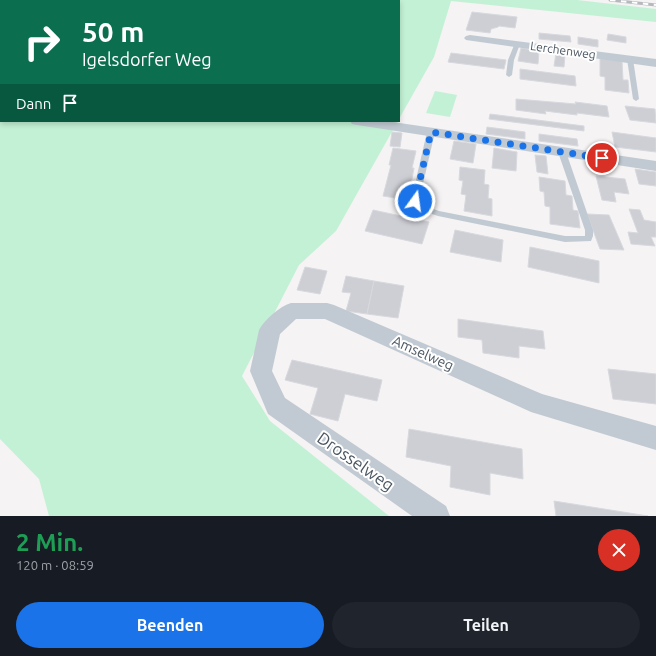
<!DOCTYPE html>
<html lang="de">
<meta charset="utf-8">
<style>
:root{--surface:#171b24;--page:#20242c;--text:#f1f3f6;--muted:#9ea1a6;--accent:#1a73e8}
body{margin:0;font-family:Ubuntu,sans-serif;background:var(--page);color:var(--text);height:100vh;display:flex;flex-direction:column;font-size:15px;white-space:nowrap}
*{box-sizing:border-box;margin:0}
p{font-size:13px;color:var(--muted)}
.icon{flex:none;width:22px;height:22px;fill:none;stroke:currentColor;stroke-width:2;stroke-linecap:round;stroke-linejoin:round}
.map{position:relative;height:516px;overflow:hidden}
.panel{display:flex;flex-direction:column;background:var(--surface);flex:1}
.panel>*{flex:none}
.banner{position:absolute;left:0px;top:0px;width:400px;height:122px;box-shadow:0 2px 6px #0003;background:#0b6e4f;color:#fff;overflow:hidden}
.pin{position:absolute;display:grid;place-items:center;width:34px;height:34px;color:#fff;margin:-17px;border:2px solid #fff;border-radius:50%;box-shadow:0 1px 4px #0007}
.me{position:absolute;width:44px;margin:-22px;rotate:14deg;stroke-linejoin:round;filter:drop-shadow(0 0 3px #0008)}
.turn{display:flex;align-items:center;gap:14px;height:84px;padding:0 16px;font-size:18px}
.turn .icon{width:52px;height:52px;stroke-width:2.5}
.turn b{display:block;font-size:28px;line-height:34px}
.then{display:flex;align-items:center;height:38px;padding:0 16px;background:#0003;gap:8px;font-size:15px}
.round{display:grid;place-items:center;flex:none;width:42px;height:42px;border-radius:21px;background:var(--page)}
.head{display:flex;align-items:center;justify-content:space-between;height:68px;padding:0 16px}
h1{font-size:24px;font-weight:700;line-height:30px;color:#1e9e55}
.button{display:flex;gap:8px;margin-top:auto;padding:8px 16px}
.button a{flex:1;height:46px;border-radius:24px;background:var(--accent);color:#fff;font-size:16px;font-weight:700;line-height:46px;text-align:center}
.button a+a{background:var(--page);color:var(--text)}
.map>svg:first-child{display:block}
</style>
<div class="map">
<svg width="656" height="516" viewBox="0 0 656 516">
<rect width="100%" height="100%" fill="#f5f3f3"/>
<!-- green -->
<g fill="#c3f1d5">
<path d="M0,0H577L656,9V22L451,1L434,57L399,119V1H1L0,22Z"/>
<path d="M0,44L1,121H398L336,231L299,265L242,376L270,421L389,516H49L39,479L0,439Z"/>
<path d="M435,91L457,95L450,117L426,113Z"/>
</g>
<!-- building -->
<g fill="#cdcfd5" stroke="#d7d9de">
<path d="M472,12L517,17L515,28L499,26L498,27L491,29L490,33L466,30Z"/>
<path d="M539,33L570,36L571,42L539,39Z"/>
<path d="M608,34L626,37V43L607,40Z"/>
<path d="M578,37L598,40V47L578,44Z"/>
<path d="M521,48L539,51L538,64L518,61Z"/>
<path d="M451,53L506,60L504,69L448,62Z"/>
<path d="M556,53L565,54L564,67L554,66Z"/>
<path d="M600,58L622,61L623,80H628L629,93L605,90V77L600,76Z"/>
<path d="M520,69L575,76L576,86L520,79Z"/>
<path d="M516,99L576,104L575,102L607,106L609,117L577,113V115L545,111L546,114L516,110Z"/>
<path d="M625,106L655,109L656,123L630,120Z"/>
<path d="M490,114L584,126V131L489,119Z"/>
<path d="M487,127L525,132V139L486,134Z"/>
<path d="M392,132L402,133L400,147L390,146Z"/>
<path d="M612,132L656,138V152L615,147Z"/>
<path d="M539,134L577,139L578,146L539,141Z"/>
<path d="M454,141L476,144L473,163L450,159Z"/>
<path d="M393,148L416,151L412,168H414L408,200L383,196L391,165H389Z"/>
<path d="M494,148L517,152L516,171L492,168Z"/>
<path d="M535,155L546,156L548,174L537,172Z"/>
<path d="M460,167L485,170L484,184L489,185L488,198L492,199V216L464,211L466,195L461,194L463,181L459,180Z"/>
<path d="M635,169L656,172V186L639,184Z"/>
<path d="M596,176L625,179L629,194L614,192L616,202L602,200Z"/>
<path d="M539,177L565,181L566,195L572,196L573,210L578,211L580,228L550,224V207L545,206L544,192L540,191Z"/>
<path d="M629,209L640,210L644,220L656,222V237H651L655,246L631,244L628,232L638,233Z"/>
<path d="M373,210L429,222L422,244L365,231Z"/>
<path d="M587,214L609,215L624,250L600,249Z"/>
<path d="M455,230L503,240L501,262L450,252Z"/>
<path d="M530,247L599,261V283L528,267Z"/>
<path d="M305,267L327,271L320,294L297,290Z"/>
<path d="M346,276L374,281L367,314L346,311L351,293L342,292Z"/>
<path d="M374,281L404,286L398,318L367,314Z"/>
<path d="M458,319L543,331L545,349L519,346V358L483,353L482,340L458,337Z"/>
<path d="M292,360L382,380L377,401L345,394L338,421L310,414L318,388L285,380Z"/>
<path d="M608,369L656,374V404L613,399Z"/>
<path d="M409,429L522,449L523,479L490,473V495L450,487L451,466L406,457Z"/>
<path d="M554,501L648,516H556Z"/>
</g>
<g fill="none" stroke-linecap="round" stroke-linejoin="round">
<!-- lane -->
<g fill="#c1cad2" fill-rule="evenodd">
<path d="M515,43L520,44L514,60L512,75L509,77L506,75L508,60Z"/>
<path d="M630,57L633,59L639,99L636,101L633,99L627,59Z"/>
<path d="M431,130L435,132L419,201L420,204L439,211L565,236H585V230L558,152L562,150L566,152L593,230V236L591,241L565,242L438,216L414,208L411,201L427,132Z"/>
</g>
<!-- street -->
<g fill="#c1cad2" fill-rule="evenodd">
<rect x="0" y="31" width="1" height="6"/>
<path d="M470,35L656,59V67L466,40L464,38L466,36Z"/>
<path d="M350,121H386L656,161V171L357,125L352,124Z"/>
<path d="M291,303H327L334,305L542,394L656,426V450L531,412L325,319H296L280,334L272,371L285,398L446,506L450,516H412L268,414L250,371L259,330C265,319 279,307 291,303Z"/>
</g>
<defs>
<path id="rail" d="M610,0L656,5"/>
</defs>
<!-- rail casing -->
<use href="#rail" stroke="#b5b8bd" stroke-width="3"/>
<!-- rail -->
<use href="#rail" stroke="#fff" stroke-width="2" stroke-dasharray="5.5" stroke-linecap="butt"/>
</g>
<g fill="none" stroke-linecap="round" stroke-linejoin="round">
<!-- route -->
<path stroke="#1a73e8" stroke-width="7" stroke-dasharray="0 12.6" d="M415,201L431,132L602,158"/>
</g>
<g text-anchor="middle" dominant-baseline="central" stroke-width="4" stroke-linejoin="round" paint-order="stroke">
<!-- far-street labels -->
<g font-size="12" fill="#4a5661" stroke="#fff">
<text transform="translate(563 50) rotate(8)">Lerchenweg</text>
</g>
<!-- street labels -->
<g font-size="14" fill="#4a5661" stroke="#fff">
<text transform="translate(423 353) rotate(24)">Amselweg</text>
</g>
<!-- near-street labels -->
<g font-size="17" fill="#4a5661" stroke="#fff">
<text transform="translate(356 461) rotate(35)">Drosselweg</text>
</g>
</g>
</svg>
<div class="pin" style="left:602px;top:158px;background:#d93025"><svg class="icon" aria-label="arrive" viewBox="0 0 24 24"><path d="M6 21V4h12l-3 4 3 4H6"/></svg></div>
<svg class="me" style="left:415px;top:201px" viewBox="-20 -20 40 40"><circle r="17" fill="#1a73e8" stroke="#fff" stroke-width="3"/><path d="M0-11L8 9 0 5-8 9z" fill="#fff"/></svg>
<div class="banner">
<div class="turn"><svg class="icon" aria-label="right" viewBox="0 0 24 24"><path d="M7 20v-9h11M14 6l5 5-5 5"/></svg><div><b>50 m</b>Igelsdorfer Weg</div></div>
<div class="then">Dann<svg class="icon" aria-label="arrive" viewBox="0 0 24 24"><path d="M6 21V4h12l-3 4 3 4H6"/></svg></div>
</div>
</div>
<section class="panel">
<div class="head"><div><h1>2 Min.</h1><p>120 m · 08:59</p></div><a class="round" style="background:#d93025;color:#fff"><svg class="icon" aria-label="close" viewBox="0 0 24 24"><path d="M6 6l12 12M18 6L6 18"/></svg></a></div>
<div class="button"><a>Beenden</a><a>Teilen</a></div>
</section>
